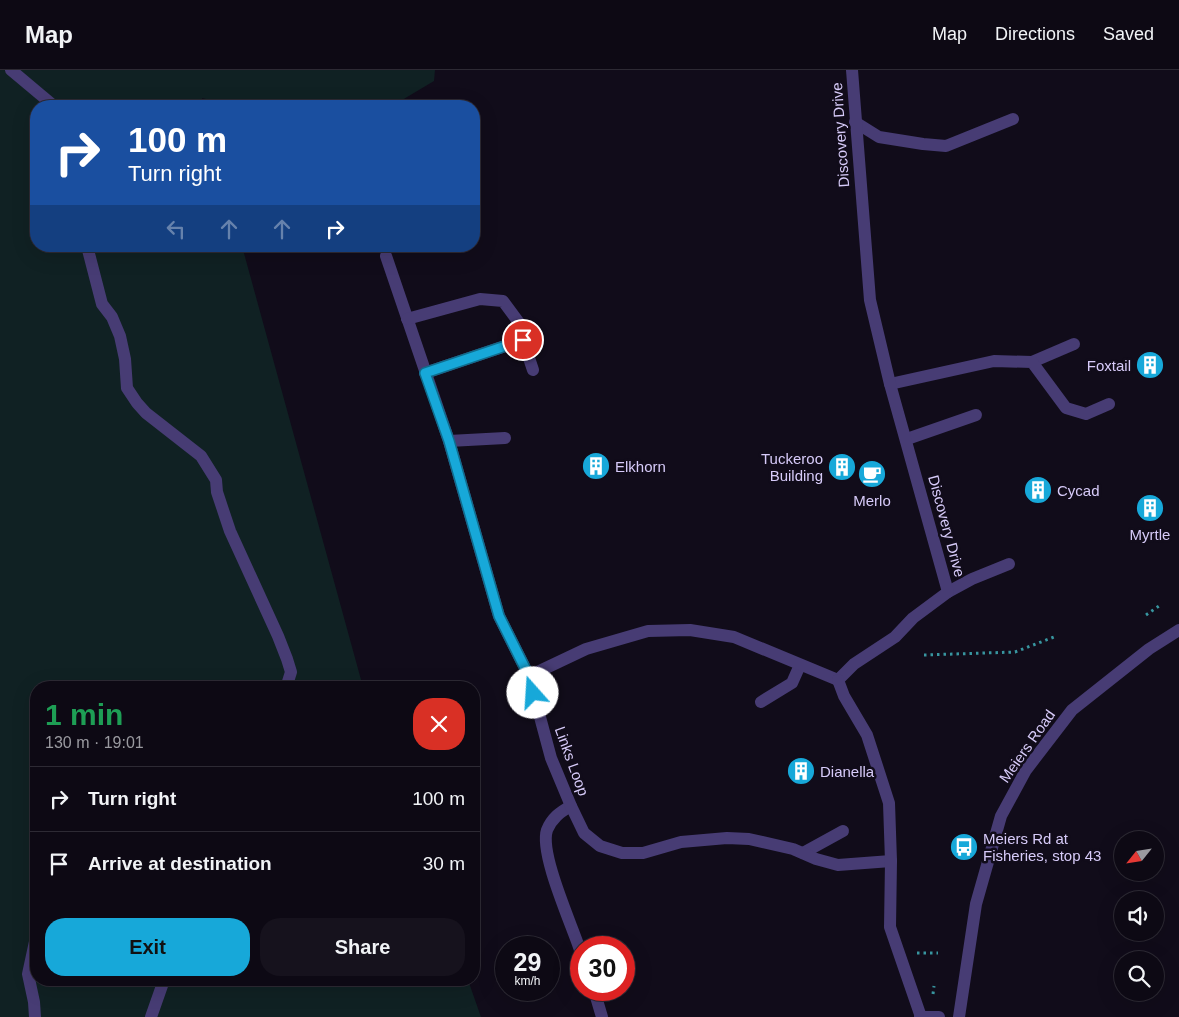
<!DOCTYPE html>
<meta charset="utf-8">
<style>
:root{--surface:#0d0914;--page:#16121d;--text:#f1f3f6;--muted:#9a9aa0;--line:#2d2a34;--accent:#17a8d9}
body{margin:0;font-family:Helvetica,sans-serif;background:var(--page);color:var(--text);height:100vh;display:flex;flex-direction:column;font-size:19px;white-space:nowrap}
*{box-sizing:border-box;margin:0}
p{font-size:16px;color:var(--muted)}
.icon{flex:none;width:28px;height:28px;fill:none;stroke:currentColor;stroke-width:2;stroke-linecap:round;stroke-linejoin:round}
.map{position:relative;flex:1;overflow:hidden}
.sheet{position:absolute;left:30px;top:611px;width:450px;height:305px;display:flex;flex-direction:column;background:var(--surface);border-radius:20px;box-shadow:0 5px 20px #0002,0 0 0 1px var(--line)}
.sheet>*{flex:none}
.hud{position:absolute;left:30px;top:30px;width:450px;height:152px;border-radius:20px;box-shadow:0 5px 20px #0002,0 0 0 1px var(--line);background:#1a4fa0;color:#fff;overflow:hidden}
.needle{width:32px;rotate:240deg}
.tools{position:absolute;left:1114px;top:761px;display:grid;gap:10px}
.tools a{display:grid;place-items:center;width:50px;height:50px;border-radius:50%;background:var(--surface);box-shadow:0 5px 20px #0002,0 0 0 1px var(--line);font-size:25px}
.speed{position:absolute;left:495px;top:866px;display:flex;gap:10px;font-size:25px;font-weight:700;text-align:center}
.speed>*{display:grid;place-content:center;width:65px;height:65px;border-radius:50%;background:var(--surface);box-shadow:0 5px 20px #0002,0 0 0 1px var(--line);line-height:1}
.speed small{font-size:12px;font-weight:400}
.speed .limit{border:8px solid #d22;background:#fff;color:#111}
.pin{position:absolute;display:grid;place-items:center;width:42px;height:42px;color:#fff;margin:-21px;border:2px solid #fff;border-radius:50%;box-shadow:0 1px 5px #0007}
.me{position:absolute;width:55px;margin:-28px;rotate:341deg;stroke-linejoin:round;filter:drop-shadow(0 0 4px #0008)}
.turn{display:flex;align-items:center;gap:18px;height:105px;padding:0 15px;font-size:22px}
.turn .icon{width:65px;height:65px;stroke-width:2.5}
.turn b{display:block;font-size:35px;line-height:42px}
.lanes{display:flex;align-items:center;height:48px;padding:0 15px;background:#0003;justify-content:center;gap:25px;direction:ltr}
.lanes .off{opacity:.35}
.round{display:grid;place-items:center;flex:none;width:52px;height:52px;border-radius:20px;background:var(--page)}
.head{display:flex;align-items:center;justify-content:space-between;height:85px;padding:0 15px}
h1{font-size:30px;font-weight:600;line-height:38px;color:#1e9e55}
.primary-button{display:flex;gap:10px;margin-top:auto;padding:10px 15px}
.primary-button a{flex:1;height:58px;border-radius:20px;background:var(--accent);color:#111;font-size:20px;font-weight:600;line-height:58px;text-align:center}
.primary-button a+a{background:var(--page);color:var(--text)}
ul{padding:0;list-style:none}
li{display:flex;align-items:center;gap:15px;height:65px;padding:0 15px;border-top:1px solid var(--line)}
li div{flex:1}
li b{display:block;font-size:19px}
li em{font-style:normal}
header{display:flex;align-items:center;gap:30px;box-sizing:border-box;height:70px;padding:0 25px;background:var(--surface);border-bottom:1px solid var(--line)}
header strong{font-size:24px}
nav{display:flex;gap:28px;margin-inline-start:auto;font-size:18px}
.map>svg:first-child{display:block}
</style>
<header>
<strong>Map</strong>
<nav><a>Map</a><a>Directions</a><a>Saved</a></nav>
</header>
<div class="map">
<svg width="1179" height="947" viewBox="0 0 1179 947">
<rect width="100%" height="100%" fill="#110c1a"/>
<!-- green -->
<path fill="#102123" d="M0,0H435L434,11L392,36H234L202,28L204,36H36V176H242L363,617L36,618V910H468L481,947H0Z"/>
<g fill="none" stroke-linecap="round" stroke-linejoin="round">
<!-- path -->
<g stroke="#3896a0" stroke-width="3" stroke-dasharray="2.5 4" stroke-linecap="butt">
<path d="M1146,545L1159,536"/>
<path d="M924,585L1015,582L1054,567"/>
<path d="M917,883H938"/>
<path d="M933,924L934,916"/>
</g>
<!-- service -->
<g stroke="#473c74" stroke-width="12">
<path d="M11,0L54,36"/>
<path d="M855,52L879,67L923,74L946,76L1013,49"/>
<path d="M87,176L102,234L112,247L120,266L125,289L127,318L137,333L146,343L201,386L216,410L217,422L230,461L278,566L287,589L291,602L286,618"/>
<path d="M386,186L449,371L499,546L529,606"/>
<path d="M407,249L480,229L503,231L520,254L523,270L533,300"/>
<path d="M1032,292L1074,274"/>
<path d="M425,303L523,270"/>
<path d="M890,314L994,291L1032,292L1066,338L1086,344L1109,334"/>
<path d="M907,369L976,345"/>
<path d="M449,371L505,368"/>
<path d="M948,522L972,509L1009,494"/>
<path d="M761,632L792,613L800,595"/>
<path d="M571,736C560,742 552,748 547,760C539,784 573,857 581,883"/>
<path d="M803,783L843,761"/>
<path d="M594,920L602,947"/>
<path d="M35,947L34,932L28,904L36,867"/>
<path d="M151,947L164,910"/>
</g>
<!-- minor -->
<g stroke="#473c74" stroke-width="12">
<path d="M838,610L734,567L690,560L648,561L586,579L529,606L551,688L571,736L584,763L600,776L622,783H643L681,772L727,768L749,769L793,779L816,789L838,795L891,791"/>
<path d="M838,610L854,594L895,567L913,548L948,522L890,314L870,230L852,0"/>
<path d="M838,610L844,626L867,665L889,733L891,791L890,857L921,947"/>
<path d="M920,947H939"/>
</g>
<!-- tertiary -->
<path stroke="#473c74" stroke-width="12" d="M959,947L976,834L1001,746L1026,700L1072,640L1149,579L1179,560"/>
</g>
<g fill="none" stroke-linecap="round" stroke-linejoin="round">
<defs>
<path id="route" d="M523,270L425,303L449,371L499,546L529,606L533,623"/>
</defs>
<!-- route casing -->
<use href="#route" stroke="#0f6d8d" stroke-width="12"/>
<!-- route -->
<use href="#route" stroke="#17a8d9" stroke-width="9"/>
</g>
<!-- icons -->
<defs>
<symbol id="building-disc" viewBox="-11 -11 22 22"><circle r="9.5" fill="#17a8d9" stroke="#110c1a"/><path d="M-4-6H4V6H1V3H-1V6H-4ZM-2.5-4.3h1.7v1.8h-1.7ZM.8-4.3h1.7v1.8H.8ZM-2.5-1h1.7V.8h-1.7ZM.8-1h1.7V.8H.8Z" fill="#fff"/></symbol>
<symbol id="cafe-disc" viewBox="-11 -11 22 22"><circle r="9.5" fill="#17a8d9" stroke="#110c1a"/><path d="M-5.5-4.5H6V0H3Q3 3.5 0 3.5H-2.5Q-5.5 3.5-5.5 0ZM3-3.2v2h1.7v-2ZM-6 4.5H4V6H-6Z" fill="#fff"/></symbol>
<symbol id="bus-disc" viewBox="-11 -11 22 22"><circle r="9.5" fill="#17a8d9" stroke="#110c1a"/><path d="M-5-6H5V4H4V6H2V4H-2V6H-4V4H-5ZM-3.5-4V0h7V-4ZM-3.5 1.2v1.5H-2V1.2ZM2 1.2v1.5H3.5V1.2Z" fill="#fff"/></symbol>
</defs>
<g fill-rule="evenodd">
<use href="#building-disc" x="1134" y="279" width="32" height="32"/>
<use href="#building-disc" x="580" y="380" width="32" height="32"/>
<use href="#building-disc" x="826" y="381" width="32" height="32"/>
<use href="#cafe-disc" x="856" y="388" width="32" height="32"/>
<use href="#building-disc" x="1022" y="404" width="32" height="32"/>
<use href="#building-disc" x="1134" y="422" width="32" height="32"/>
<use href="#building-disc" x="785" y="685" width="32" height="32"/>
<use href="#bus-disc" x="948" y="761" width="32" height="32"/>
</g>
<g text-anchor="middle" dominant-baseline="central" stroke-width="5" stroke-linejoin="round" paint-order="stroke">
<!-- street labels -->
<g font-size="15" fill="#d7cbf9" stroke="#110c1a">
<text transform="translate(840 65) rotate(-94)">Discovery Drive</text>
<text transform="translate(947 456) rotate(75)">Discovery Drive</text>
<text transform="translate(1027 676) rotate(-55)">Meiers Road</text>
<text transform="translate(572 691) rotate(70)">Links Loop</text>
</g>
<!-- poi labels -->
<g font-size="15" fill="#d7cbf9" stroke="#110c1a" text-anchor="start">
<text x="1131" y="295" text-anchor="end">Foxtail</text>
<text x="823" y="388" text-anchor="end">Tuckeroo<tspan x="823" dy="17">Building</tspan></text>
<text x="615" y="396">Elkhorn</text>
<text x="1057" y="420">Cycad</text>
<text x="872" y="430" text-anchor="middle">Merlo</text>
<text x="1150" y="464" text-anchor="middle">Myrtle</text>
<text x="820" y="701">Dianella</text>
<text x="983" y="768">Meiers Rd at<tspan x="983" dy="17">Fisheries, stop 43</tspan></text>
</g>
</g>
</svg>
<div class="tools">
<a><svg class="needle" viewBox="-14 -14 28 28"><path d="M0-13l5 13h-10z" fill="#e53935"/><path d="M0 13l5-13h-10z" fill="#9a9aa0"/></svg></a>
<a><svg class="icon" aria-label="sound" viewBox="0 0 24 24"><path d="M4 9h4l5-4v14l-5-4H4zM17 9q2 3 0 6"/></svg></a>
<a><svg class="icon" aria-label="search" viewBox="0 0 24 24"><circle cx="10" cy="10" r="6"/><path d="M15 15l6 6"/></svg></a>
</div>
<div class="speed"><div>29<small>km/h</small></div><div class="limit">30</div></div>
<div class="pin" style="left:523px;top:270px;background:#d93025"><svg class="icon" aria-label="arrive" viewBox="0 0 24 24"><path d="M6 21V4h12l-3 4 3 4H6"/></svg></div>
<svg class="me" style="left:533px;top:623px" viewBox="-20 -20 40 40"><circle r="19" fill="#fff"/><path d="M0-13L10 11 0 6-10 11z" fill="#17a8d9"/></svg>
<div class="hud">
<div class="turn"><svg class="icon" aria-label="right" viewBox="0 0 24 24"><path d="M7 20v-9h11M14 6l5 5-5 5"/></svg><div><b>100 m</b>Turn right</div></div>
<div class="lanes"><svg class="icon off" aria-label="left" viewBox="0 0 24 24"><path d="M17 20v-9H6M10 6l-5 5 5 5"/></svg><svg class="icon off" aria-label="ahead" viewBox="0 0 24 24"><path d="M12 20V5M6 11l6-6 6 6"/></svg><svg class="icon off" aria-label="ahead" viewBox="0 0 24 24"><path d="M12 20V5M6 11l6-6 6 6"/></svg><svg class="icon" aria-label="right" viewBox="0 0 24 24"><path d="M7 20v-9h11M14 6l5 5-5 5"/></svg></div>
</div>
<section class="sheet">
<div class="head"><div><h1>1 min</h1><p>130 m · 19:01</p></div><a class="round" style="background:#d93025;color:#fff"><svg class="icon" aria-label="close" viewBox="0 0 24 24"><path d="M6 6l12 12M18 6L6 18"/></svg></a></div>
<ul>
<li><svg class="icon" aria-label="right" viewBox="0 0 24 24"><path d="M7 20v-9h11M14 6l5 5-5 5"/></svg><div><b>Turn right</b></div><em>100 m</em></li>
<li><svg class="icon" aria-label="arrive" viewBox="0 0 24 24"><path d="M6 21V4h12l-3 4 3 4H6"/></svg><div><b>Arrive at destination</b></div><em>30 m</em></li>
</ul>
<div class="primary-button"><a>Exit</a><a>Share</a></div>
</section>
</div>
